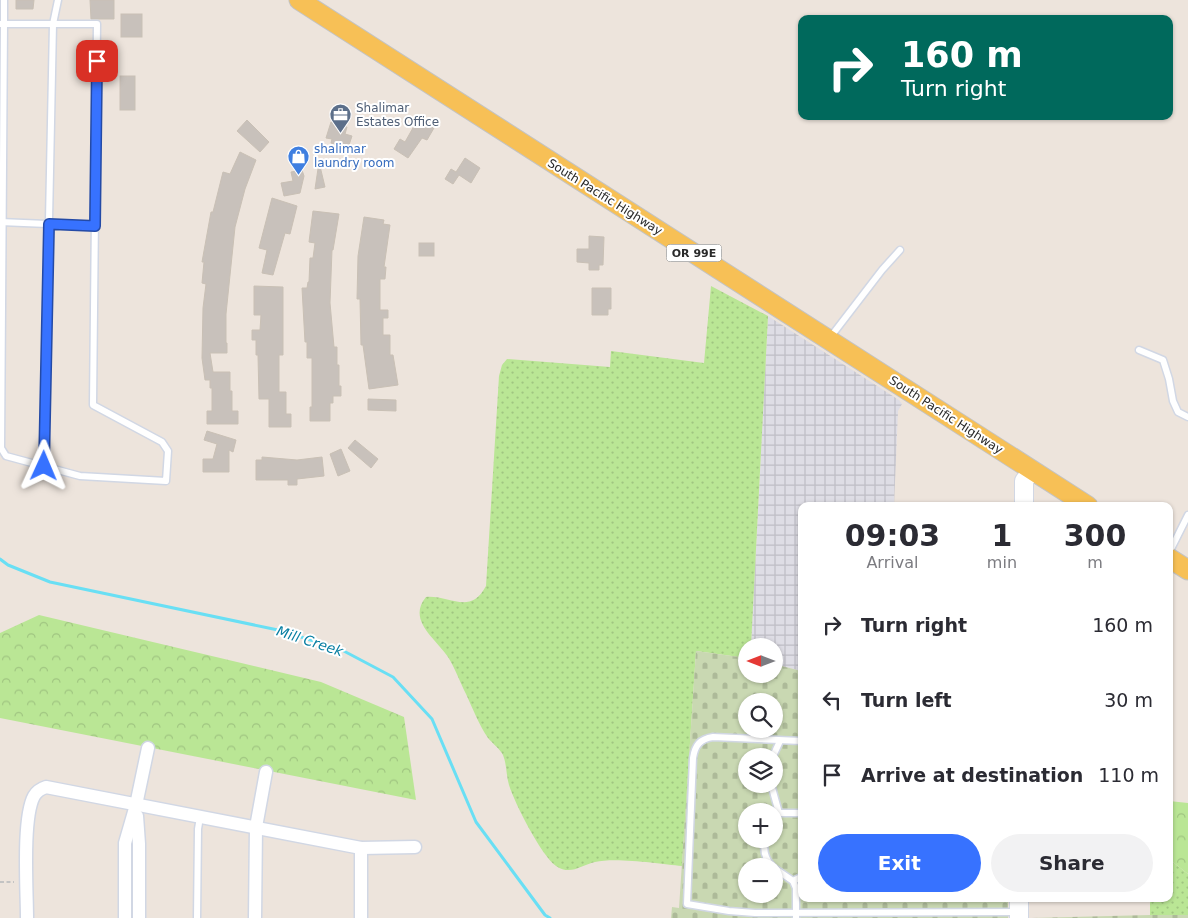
<!DOCTYPE html>
<meta charset="utf-8">
<style>
:root{--surface:#fff;--page:#f2f2f3;--text:#2b2b33;--muted:#7c7c81;--accent:#3772ff}
body{margin:0;font-family:"DejaVu Sans",sans-serif;background:var(--page);color:var(--text);height:100vh;display:flex;flex-direction:column;font-size:19px;white-space:nowrap}
*{box-sizing:border-box;margin:0}
p{font-size:16px;color:var(--muted)}
.icon{flex:none;width:28px;height:28px;fill:none;stroke:currentColor;stroke-width:2;stroke-linecap:round;stroke-linejoin:round}
.map{position:relative;flex:1;overflow:hidden}
.drawer{position:absolute;left:798px;top:502px;width:375px;height:400px;display:flex;flex-direction:column;background:var(--surface);border-radius:10px;box-shadow:0 1px 4px #0004}
.drawer>*{flex:none}
.banner{position:absolute;left:798px;top:15px;width:375px;height:105px;border-radius:10px;box-shadow:0 1px 4px #0004;background:#00695c;color:#fff;overflow:hidden}
.needle{width:32px;rotate:270deg}
.buttons{position:absolute;left:738px;top:638px;display:grid;gap:10px}
.buttons a{display:grid;place-items:center;width:45px;height:45px;border-radius:50%;background:var(--surface);box-shadow:0 1px 4px #0004;font-size:25px}
.pin{position:absolute;display:grid;place-items:center;width:42px;height:42px;color:#fff;margin:-21px;border-radius:10px;box-shadow:0 2px 8px #0006}
.me{position:absolute;width:55px;margin:-28px;rotate:1deg;stroke-linejoin:round;filter:drop-shadow(0 0 4px #0008)}
.turn{display:flex;align-items:center;gap:18px;height:105px;padding:0 20px;font-size:22px}
.turn .icon{width:65px;height:65px;stroke-width:2.5}
.turn b{display:block;font-size:35px;line-height:42px}
.eta{display:flex;justify-content:space-evenly;align-items:center;height:85px;text-align:center}
.eta b{font-size:30px;font-weight:700;line-height:35px}
.action{display:flex;gap:10px;margin-top:auto;padding:10px 20px}
.action a{flex:1;height:58px;border-radius:30px;background:var(--accent);color:#fff;font-size:20px;font-weight:700;line-height:58px;text-align:center}
.action a+a{background:var(--page);color:var(--text)}
ul{padding:0;list-style:none}
li{display:flex;align-items:center;gap:15px;height:75px;padding:0 20px}
li div{flex:1}
li b{display:block;font-size:19px}
li em{font-style:normal}
.map>svg:first-child{display:block}
</style>
<div class="map">
<svg width="1188" height="918" viewBox="0 0 1188 918">
<defs>
<pattern id="industrial-grid" width="8" height="8" patternUnits="userSpaceOnUse" patternTransform="scale(1.25)"><rect width="8" height="8" fill="#dedde5"/><path d="M0 4h8M4 0v8" fill="none" stroke="#bfbec5"/></pattern>
<pattern id="grass-dots" width="8" height="8" patternUnits="userSpaceOnUse" patternTransform="scale(1.25)"><rect width="8" height="8" fill="#bae695"/><path d="M2 2h.1M6 6h.1" fill="none" stroke="#a0c581" stroke-width="1.8" stroke-linecap="round"/></pattern>
<pattern id="forest-crowns" width="20" height="18" patternUnits="userSpaceOnUse" patternTransform="scale(1.25)"><rect width="20" height="18" fill="#bae695"/><path d="M2 6a3 3 0 1 1 6 0M12 15a3 3 0 1 1 6 0" fill="none" stroke="#a0c581"/></pattern>
<pattern id="cemetery-stones" width="16" height="16" patternUnits="userSpaceOnUse" patternTransform="scale(1.25)"><rect width="16" height="16" fill="#c9d8b2"/><path d="M2 7V4a2 2 0 0 1 4 0v3zM10 15v-3a2 2 0 0 1 4 0v3z" fill="#adba99"/></pattern>
</defs>
<rect width="100%" height="100%" fill="#ede4dc"/>
<!-- industrial -->
<path fill="url(#industrial-grid)" d="M768,316L899,400L902,404L898,411L894,506H801V671L774,664V646H751Z"/>
<!-- grass -->
<g fill="url(#grass-dots)">
<path d="M711,286L768,316L751,646H746V658L696,651L682,866C660,864 616,857 595,862C581,865 571,876 556,866C541,855 515,804 509,785C506,775 507,765 503,755C500,749 493,744 488,738C479,725 473,709 466,694C460,682 455,668 448,657C435,638 407,620 426,597C450,595 470,616 486,586L499,376L502,365L507,359L610,367L611,351L704,363Z"/>
<path d="M1169,859L1188,874V915H1150V899H1169Z"/>
</g>
<!-- forest -->
<g fill="url(#forest-crowns)">
<path d="M39,615L321,682L404,717L416,800L0,718V633Z"/>
<path d="M1169,801L1188,803V874L1169,859Z"/>
</g>
<!-- cemetery -->
<g fill="url(#cemetery-stones)" fill-rule="evenodd">
<path d="M696,651L746,658V674H774V664L801,671V899H1008V918H671L672,907L679,908ZM746,701H774V729H746ZM746,756H774V784H746ZM746,811H774V839H746ZM746,866H774V894H746Z"/>
<path d="M1150,915H1188V918H1031Z"/>
</g>
<g fill="none" stroke-linecap="round" stroke-linejoin="round">
<!-- stream -->
<path stroke="#69dff4" stroke-width="3" d="M0,559L8,565L50,582L278,630L340,649L393,677L432,719L476,822L545,915L550,918"/>
</g>
<!-- building -->
<g fill="#c8c1bb" stroke="#c9c0b5">
<path d="M16,0H34L33,9H16Z"/>
<path d="M90,0H114V19H91Z"/>
<rect x="121" y="14" width="21" height="23"/>
<rect x="120" y="76" width="15" height="34"/>
<path d="M418,119L434,128L427,140L422,138L408,158L394,149L400,139L405,142Z"/>
<path d="M247,120L269,142L260,152L237,131Z"/>
<path d="M331,122L347,127L345,134L352,136L348,148L331,143L332,139L326,138Z"/>
<path d="M240,152L256,160L245,189L235,227L226,314V343H227V353H210L213,372H230V391H232V411H238V424H207V411H212V388H210V380H205L202,358L203,308L206,284L202,283L204,262H202L211,212H213L223,172L230,174Z"/>
<path d="M465,158L480,168L471,183L459,175L453,184L445,179L451,169L456,172Z"/>
<path d="M319,162L325,187L315,189Z"/>
<path d="M302,170L304,176L300,193L284,196L281,183L293,181L291,172Z"/>
<path d="M272,198L297,206L290,234L285,233L273,275L262,273L267,250L259,248Z"/>
<path d="M313,211L339,214L333,250H332L330,303L334,347H337V365H339V386H341V396H333V403H330V421H310V407H312V358H307V342H305L302,288H307L308,282H309L310,258H313L315,243L309,242Z"/>
<path d="M364,217L384,220L383,224L390,225L384,267H386L385,279H380V310H388V318H383V335H390V355H393L398,385L369,389L363,345H361L360,299H357L358,256Z"/>
<path d="M589,236L604,237L603,265H599V270H589V263L577,262V249H589Z"/>
<rect x="419" y="243" width="15" height="13"/>
<path d="M254,286L283,287V355H279V392H286V414H291V427H269V399H259L258,355H256V340H252V330H260L261,315H254Z"/>
<path d="M592,288H611V309H608V315H592Z"/>
<path d="M368,399L396,400V411L368,410Z"/>
<path d="M207,431L236,440L233,452L229,450V472H203V459H213L217,444L204,440Z"/>
<path d="M355,440L378,459L371,468L348,448Z"/>
<path d="M341,449L350,471L338,476L330,454Z"/>
<path d="M262,457L297,460L322,457L324,476L297,479V485H288V480H256V460H262Z"/>
</g>
<g fill="none" stroke-linecap="round" stroke-linejoin="round">
<defs>
<g id="lane">
<path d="M0,24H97L93,405L162,442L168,451L166,481L80,476L6,456L1,448L4,24V0"/>
<path d="M0,222L95,226"/>
<path d="M829,339L882,270L900,250"/>
<path d="M1139,350L1163,360L1169,379L1173,401L1178,412L1188,417"/>
<path d="M44,466L53,24L58,0"/>
<path d="M1169,553L1188,515"/>
<path d="M801,741L713,737C700,739 695,745 693,758L687,904L729,911L755,913L1018,912"/>
<path d="M773,756L780,741"/>
<path d="M771,784L779,813L774,821"/>
<path d="M779,813H801"/>
<path d="M765,839C763,849 765,859 772,866"/>
<path d="M774,868L793,881L796,888V918"/>
<path d="M793,881L801,877"/>
<path d="M197,918L198,829L200,817"/>
</g>
<g id="street">
<path d="M137,816L139,844V918"/>
<path d="M361,848V918"/>
<path d="M27,918C27,891 22,818 34,796C37,791 40,789 46,787L361,848L415,847"/>
<path d="M125,918V843L136,805L148,748"/>
<path d="M255,918L256,827L266,772"/>
</g>
<g id="secondary">
<path d="M1024,506V481L1032,470"/>
<path d="M1019,918V899"/>
</g>
<g id="primary">
<path d="M299,0L1088,506"/>
<path d="M1169,558L1188,570"/>
</g>
</defs>
<!-- lane casing -->
<use href="#lane" stroke="#d1d7e4" stroke-width="9"/>
<!-- street casing -->
<use href="#street" stroke="#d1d7e4" stroke-width="15"/>
<!-- secondary casing -->
<use href="#secondary" stroke="#d1d7e4" stroke-width="20"/>
<!-- primary casing -->
<use href="#primary" stroke="#c3c3c3" stroke-width="21"/>
<!-- path -->
<path stroke="#c3c3c3" stroke-width="2" stroke-dasharray="4 2.5" stroke-linecap="butt" d="M0,882H14"/>
<!-- lane -->
<use href="#lane" stroke="#fff" stroke-width="6"/>
<!-- street -->
<use href="#street" stroke="#fff" stroke-width="12"/>
<!-- secondary -->
<use href="#secondary" stroke="#fff" stroke-width="18"/>
<!-- primary -->
<use href="#primary" stroke="#f7c056" stroke-width="19"/>
</g>
<g fill="none" stroke-linecap="round" stroke-linejoin="round">
<defs>
<path id="route" d="M44,466L49,224L95,226L97,61"/>
</defs>
<!-- route casing -->
<use href="#route" stroke="#244aa6" stroke-width="12"/>
<!-- route -->
<use href="#route" stroke="#3772ff" stroke-width="9"/>
</g>
<!-- icons -->
<defs>
<symbol id="office-pin" viewBox="-11 -11 22 30"><path d="M0 17L-7.5 6A9.5 9.5 0 1 1 7.5 6Z" fill="#5c6f8a" stroke="#fff"/><path d="M-6-3h4V-5.5h4V-3h4V5H-6ZM-1-4.5V-3h2v-1.5ZM-6 0V1H6V0Z" fill="#fff"/></symbol>
<symbol id="shop-pin" viewBox="-11 -11 22 30"><path d="M0 17L-7.5 6A9.5 9.5 0 1 1 7.5 6Z" fill="#3f7fe0" stroke="#fff"/><path d="M-5-2.5h2.3a2.7 3.5 0 0 1 5.4 0H5L5.5 6h-11ZM-1.5-2.5h3a1.5 2.3 0 0 0-3 0Z" fill="#fff"/></symbol>
</defs>
<g fill-rule="evenodd">
<use href="#office-pin" x="328" y="102" width="25" height="34"/>
<use href="#shop-pin" x="286" y="144" width="25" height="34"/>
</g>
<g text-anchor="middle" dominant-baseline="central" stroke-width="4" stroke-linejoin="round" paint-order="stroke">
<!-- shield labels -->
<rect fill="#fff" stroke="#6a6a6a" stroke-width="1" x="666.5" y="244.5" width="55" height="17" rx="4"/>
<g font-size="11" font-weight="bold" fill="#2a2a2a">
<text x="694" y="253">OR 99E</text>
</g>
<!-- service labels -->
<g font-size="12" fill="#4e5e75" stroke="#fff" text-anchor="start">
<text x="356" y="108">Shalimar<tspan x="356" dy="14">Estates Office</tspan></text>
</g>
<!-- shop labels -->
<g font-size="12" fill="#366cbe" stroke="#fff" text-anchor="start">
<text x="314" y="149">shalimar<tspan x="314" dy="14">laundry room</tspan></text>
</g>
<!-- street labels -->
<g font-size="12" fill="#2a2a2a" stroke="#fff">
<text transform="translate(605 197) rotate(32)">South Pacific Highway</text>
<text transform="translate(946 415) rotate(33)">South Pacific Highway</text>
</g>
<!-- water labels -->
<g font-size="14" font-style="italic" fill="#077ea2" stroke="#fff">
<text transform="translate(310 641) rotate(18)">Mill Creek</text>
</g>
</g>
</svg>
<div class="buttons">
<a><svg class="needle" viewBox="-14 -14 28 28"><path d="M0-13l5 13h-10z" fill="#e53935"/><path d="M0 13l5-13h-10z" fill="#7c7c81"/></svg></a>
<a><svg class="icon" aria-label="search" viewBox="0 0 24 24"><circle cx="10" cy="10" r="6"/><path d="M15 15l6 6"/></svg></a>
<a><svg class="icon" aria-label="layers" viewBox="0 0 24 24"><path d="M12 4l9 5-9 5-9-5zM3 14l9 5 9-5"/></svg></a>
<a>+</a>
<a>−</a>
</div>
<div class="pin" style="left:97px;top:61px;background:#d93025"><svg class="icon" aria-label="arrive" viewBox="0 0 24 24"><path d="M6 21V4h12l-3 4 3 4H6"/></svg></div>
<svg class="me" style="left:44px;top:466px" viewBox="-20 -20 40 40"><path d="M0-17L14 15 0 8-14 15z" fill="#3772ff" stroke="#fff" stroke-width="4"/></svg>
<div class="banner">
<div class="turn"><svg class="icon" aria-label="right" viewBox="0 0 24 24"><path d="M7 20v-9h11M14 6l5 5-5 5"/></svg><div><b>160 m</b>Turn right</div></div>
</div>
<section class="drawer">
<div class="eta">
<div><b>09:03</b><p>Arrival</p></div>
<div><b>1</b><p>min</p></div>
<div><b>300</b><p>m</p></div>
</div>
<ul>
<li><svg class="icon" aria-label="right" viewBox="0 0 24 24"><path d="M7 20v-9h11M14 6l5 5-5 5"/></svg><div><b>Turn right</b></div><em>160 m</em></li>
<li><svg class="icon" aria-label="left" viewBox="0 0 24 24"><path d="M17 20v-9H6M10 6l-5 5 5 5"/></svg><div><b>Turn left</b></div><em>30 m</em></li>
<li><svg class="icon" aria-label="arrive" viewBox="0 0 24 24"><path d="M6 21V4h12l-3 4 3 4H6"/></svg><div><b>Arrive at destination</b></div><em>110 m</em></li>
</ul>
<div class="action"><a>Exit</a><a>Share</a></div>
</section>
</div>
